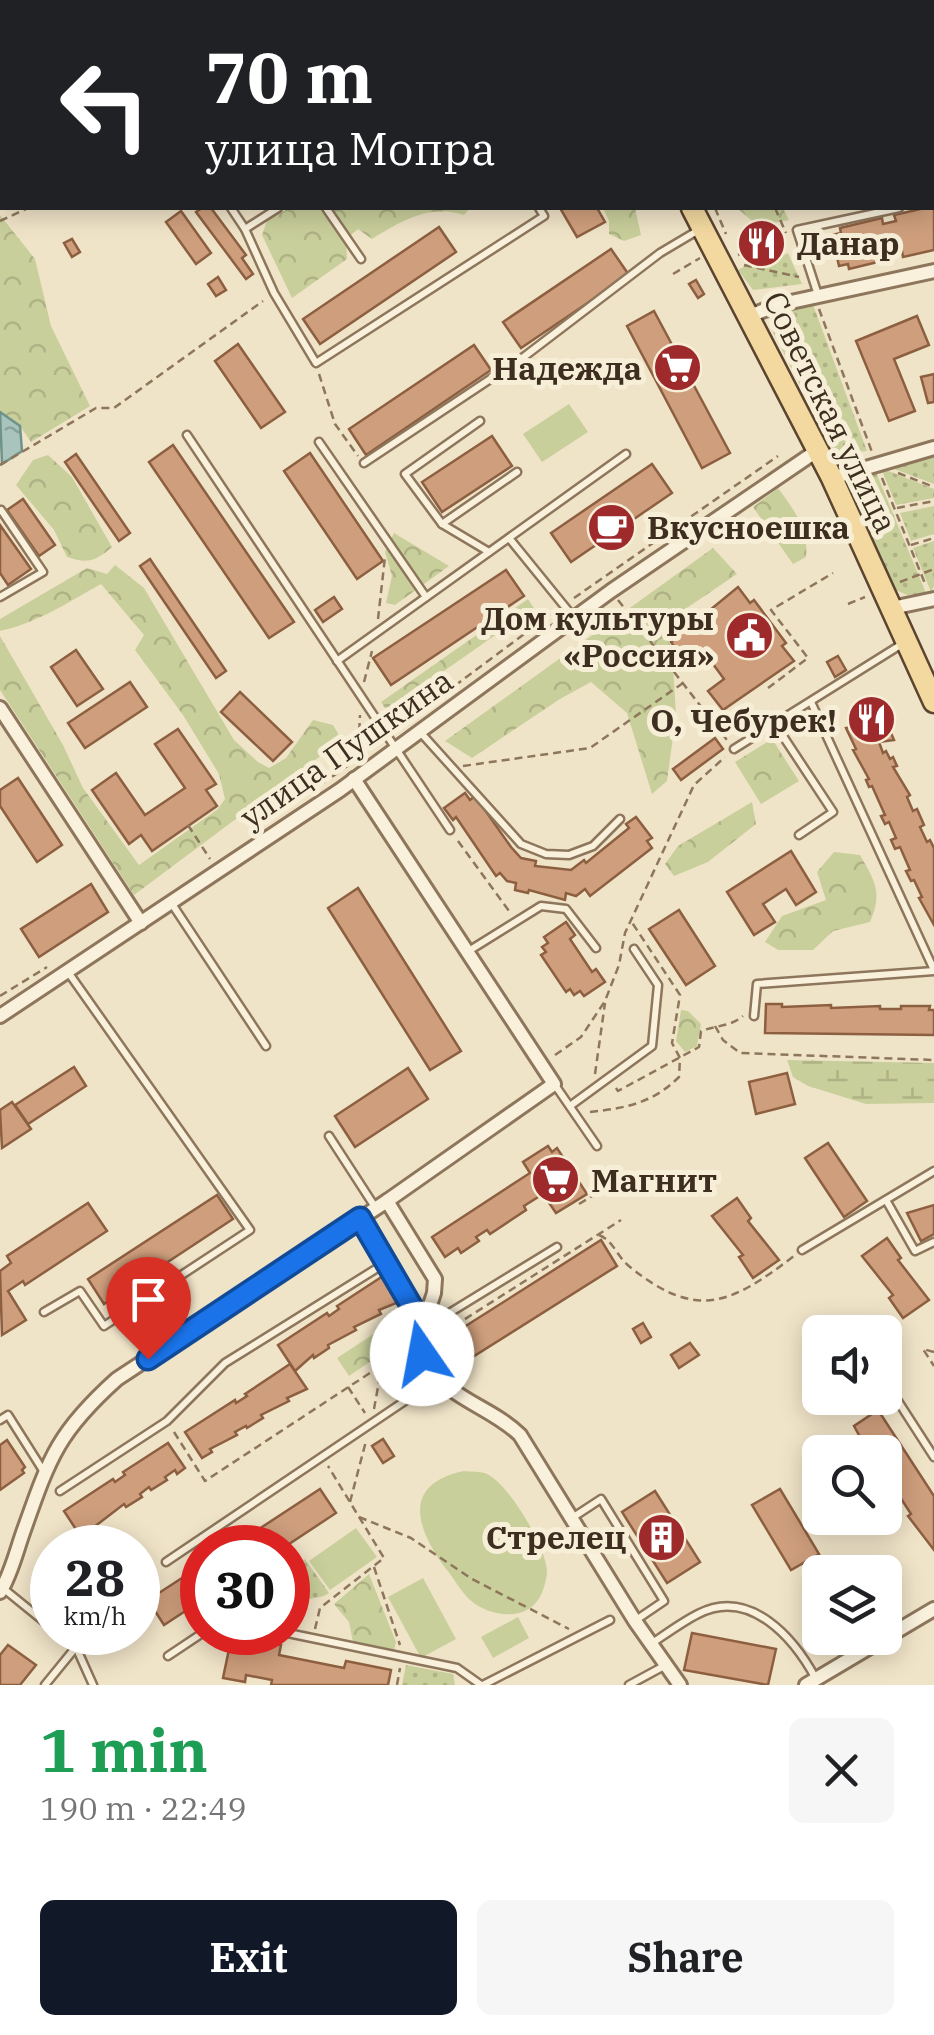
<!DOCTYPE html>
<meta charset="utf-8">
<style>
:root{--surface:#fff;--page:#f6f6f6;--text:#202124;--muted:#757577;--accent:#111827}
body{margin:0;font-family:"IBM Plex Serif",serif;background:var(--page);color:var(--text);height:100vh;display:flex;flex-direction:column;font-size:38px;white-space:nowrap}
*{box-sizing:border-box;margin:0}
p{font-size:32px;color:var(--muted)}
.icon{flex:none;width:55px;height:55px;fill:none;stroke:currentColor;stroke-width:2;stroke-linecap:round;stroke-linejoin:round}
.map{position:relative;height:1685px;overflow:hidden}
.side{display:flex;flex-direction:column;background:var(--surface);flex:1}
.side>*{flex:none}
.guide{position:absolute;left:0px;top:0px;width:935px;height:210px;box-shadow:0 5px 25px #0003;background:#202124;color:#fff;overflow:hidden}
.tools{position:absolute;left:802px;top:1315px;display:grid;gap:20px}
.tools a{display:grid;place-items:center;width:100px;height:100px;border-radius:15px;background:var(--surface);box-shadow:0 5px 25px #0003;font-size:50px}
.speed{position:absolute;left:30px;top:1525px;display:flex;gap:20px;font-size:50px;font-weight:700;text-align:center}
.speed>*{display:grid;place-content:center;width:130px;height:130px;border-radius:50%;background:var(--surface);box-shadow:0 5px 25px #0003;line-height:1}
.speed small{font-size:25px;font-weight:400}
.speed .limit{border:15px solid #d22;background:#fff;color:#111}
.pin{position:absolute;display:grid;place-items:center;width:85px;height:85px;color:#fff;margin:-102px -42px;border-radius:50% 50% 50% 0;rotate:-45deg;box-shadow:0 0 10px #0007}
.pin .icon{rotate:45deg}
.me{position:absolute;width:110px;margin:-55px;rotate:348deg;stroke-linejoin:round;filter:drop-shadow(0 0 8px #0008)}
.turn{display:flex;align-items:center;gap:35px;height:210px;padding:0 40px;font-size:45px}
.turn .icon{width:130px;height:130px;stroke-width:2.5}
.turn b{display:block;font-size:70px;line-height:85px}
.round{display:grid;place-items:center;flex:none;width:105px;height:105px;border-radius:15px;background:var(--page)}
.head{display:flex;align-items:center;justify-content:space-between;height:170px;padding:0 40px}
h1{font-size:60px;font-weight:700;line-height:75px;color:#1e9e55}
.button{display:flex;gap:20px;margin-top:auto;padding:20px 40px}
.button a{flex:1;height:115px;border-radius:15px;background:var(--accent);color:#fff;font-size:40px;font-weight:700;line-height:115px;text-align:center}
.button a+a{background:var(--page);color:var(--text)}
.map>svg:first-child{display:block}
</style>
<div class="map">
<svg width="934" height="1685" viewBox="0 0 934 1685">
<defs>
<pattern id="grass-dots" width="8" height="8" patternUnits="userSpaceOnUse" patternTransform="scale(2.5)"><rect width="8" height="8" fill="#c9cf9b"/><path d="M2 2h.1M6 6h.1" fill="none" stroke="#aeb285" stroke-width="1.8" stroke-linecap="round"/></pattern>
<pattern id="forest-crowns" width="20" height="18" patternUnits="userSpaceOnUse" patternTransform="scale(2.5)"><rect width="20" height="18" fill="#c9cf9b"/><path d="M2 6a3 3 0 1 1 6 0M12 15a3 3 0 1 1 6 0" fill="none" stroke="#aeb285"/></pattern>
<pattern id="wetland-marsh" width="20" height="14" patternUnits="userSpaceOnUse" patternTransform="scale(2.5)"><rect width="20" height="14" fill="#c9cf9b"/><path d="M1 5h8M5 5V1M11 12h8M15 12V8" fill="none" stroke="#aeb285"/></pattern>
<pattern id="water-ripples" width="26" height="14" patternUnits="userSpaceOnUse" patternTransform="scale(2.5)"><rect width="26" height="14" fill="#a9c4bc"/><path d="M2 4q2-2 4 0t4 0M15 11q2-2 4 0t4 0" fill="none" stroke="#8ba098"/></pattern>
</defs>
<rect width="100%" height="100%" fill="#f0e4c8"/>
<!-- grass -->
<g fill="url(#grass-dots)">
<path d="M788,253L802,284L753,290L738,270L753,261L761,266Z"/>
<path d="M812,302L867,451L847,453L833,450L772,330L768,315Z"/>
<path d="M934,455V484L889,467Z"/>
<path d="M881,468L934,489V498L896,505Z"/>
<path d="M875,470L926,593L907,595L896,590L852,494L856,479Z"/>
<path d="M934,506V534L911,541L900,513Z"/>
<path d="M934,541V586L931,592L913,548Z"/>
<path d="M305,1559L329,1593C319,1601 301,1596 288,1607V1570Z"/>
<path d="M406,1665L453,1674L455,1685H402Z"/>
</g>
<!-- forest -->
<g fill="url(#forest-crowns)">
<path d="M289,208H470L464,215C429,204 401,221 372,239L358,229L346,239L347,259L292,298L262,235L267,221Z"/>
<path d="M603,208H635L641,235L624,241L609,234V221Z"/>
<path d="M737,208H783L789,220L758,226Z"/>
<path d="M0,215L35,259L51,326L90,406L31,442L20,426L0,412Z"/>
<path d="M48,455L72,477L112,547C96,561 88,564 67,557L54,530L16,485L33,460Z"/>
<path d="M778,488C794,510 809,529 806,557L793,564L753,507Z"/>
<path d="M394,533L449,566L395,605L386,603L392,576L385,552Z"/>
<path d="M713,548L737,574L660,626L672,648L676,715L667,781L652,794L627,713L591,682L560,699L472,758L445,741Z"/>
<path d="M115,565L144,588L234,740L258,762L269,768L286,758L313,720L333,725L342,740L134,895L0,690V636L63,745L83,788L139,865L218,809L225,799L219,774L183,715L135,650L144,635L101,584C69,602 37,623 0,631V619L87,568L107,574Z"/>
<path d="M528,599L534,608L387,711L381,702Z"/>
<path d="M772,739L799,781L761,804L735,762Z"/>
<path d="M752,802L756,824L708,862L674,876L665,864L678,846Z"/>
<path d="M834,852L860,855C875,881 883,893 870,922L833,931L813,950H778L765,942L782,916L826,900L817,872Z"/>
<path d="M681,1010L688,1011L701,1024L697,1046L685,1052L676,1041Z"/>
<path d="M386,1326L380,1355L349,1376L337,1358Z"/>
<path d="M369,1574L396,1642L394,1651L353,1642L349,1622L334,1604Z"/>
</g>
<!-- wetland -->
<path fill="url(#wetland-marsh)" d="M787,1060L934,1063V1103L866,1104L808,1086L793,1077Z"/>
<!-- pitch -->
<g fill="#c9cf9b">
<path d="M695,0H934V173L932,2Z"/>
<path d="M569,404L588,432L542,462L523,434Z"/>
<path d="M464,1471C471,1472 481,1471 487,1474C509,1484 546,1547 547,1571C547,1579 543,1593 538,1600C523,1622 488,1616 470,1600C461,1592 454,1578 446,1569C416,1529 401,1484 464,1471Z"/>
<path d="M356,1528L377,1557L330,1590L309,1561Z"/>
<path d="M423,1578L456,1639L421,1658L388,1597Z"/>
<path d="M518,1617L529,1638L493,1658L481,1637Z"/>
</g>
<!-- water -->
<path fill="url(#water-ripples)" stroke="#6f938a" stroke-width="2.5" d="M0,412L20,426L22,451L2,464Z"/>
<!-- building -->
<g fill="#cf9f7d" stroke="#8d5f41" stroke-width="2.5">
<path d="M0,52L2,57L1,120L0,119Z"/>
<path d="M934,206V250L903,257L902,251L889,254L890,259L849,269L848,264L839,266L832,235L841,233L840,228L882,218L883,224L896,221L894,215Z"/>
<path d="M202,208H211L246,255L242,258L253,274L246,279L196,212Z"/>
<path d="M560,208H597L605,222L577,237Z"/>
<path d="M181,211L211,253L196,264L166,222Z"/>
<path d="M439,227L456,252L320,344L303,319Z"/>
<path d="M766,229L778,255L761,263L748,238Z"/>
<path d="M72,239L80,252L72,257L64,243Z"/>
<path d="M611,249L629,275L521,348L503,322Z"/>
<path d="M218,277L226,290L216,296L208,284Z"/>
<path d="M696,280L704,294L698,298L689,284Z"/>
<path d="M654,311L730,453L702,468L627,326Z"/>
<path d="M917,316L929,345L894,359L915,411L889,421L856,341Z"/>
<path d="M238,344L285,412L261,428L215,361Z"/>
<path d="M474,345L491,370L366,455L349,429Z"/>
<path d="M934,374V402L928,403L921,377Z"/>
<path d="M492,436L512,466L442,512L422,482Z"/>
<path d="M173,445L294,622L269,638L149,462Z"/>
<path d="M310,453L383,561L357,579L284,471Z"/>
<path d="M76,454L130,533L119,541L65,462Z"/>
<path d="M652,464L672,493L571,562L551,533Z"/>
<path d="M23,499L55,545L39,556L7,510Z"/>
<path d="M0,525L31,569L8,585L0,573Z"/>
<path d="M150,559L226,671L216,678L140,566Z"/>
<path d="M506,570L524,596L391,685L373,658Z"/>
<path d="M738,587L750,603L754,600L786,643L782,646L794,661L723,710L708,691L724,679L702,649L685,662L671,642Z"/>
<path d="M334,597L342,609L323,622L315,610Z"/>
<path d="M76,650L103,689L77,706L51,667Z"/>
<path d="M838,656L846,670L835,677L827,662Z"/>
<path d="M130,682L147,707L85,748L68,723Z"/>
<path d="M240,692L292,742L273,761L221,712Z"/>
<path d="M875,715L876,718L883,715L894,740L879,742L883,753L886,751L890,759L893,757L897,766L893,767L910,795L907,797L913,811L917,809L924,825L920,827L927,842L930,840L934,848V925L919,898L922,897L914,880L911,881L906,871L910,870L900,847L895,849L891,840L896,838L889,822L885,824L881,816L885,815L872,786L869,787L866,780L869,779L853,750L856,749L846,728L869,722L867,718Z"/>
<path d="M178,729L216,784L206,790L217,806L152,851L141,835L129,844L92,790L116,773L145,815L185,788L155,744Z"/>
<path d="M715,738L723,749L681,780L673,769Z"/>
<path d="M18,778L62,845L37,862L0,806V790Z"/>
<path d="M465,793L470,800L475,796L511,847L521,858L536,861L535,866L571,870L584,860L586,863L629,828L626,824L636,817L652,838L647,841L652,848L590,896L585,889L576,896L566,893L565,900L529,890L528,893L515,890L516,883L507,881L500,873L496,876L456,817L453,820L444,808Z"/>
<path d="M791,851L816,892L796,905L786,889L763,904L775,922L754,935L727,892Z"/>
<path d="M91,884L108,912L39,957L21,929Z"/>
<path d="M358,888L461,1051L430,1070L328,908Z"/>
<path d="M679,910L715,966L686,985L649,929Z"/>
<path d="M566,922L575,935L570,939L592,972L596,969L605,982L584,996L580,991L574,995L570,989L566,992L541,955L546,952L542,947L548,943L544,937Z"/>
<path d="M766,1004H782V1007L831,1005V1008L880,1006V1009H901V1006H930L929,1010H934V1035L765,1033Z"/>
<path d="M74,1067L86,1086L28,1124L15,1105Z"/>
<path d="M408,1068L428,1099L355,1147L335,1116Z"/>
<path d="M787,1073L795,1104L756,1114L749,1082Z"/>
<path d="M12,1102L31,1129L2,1148L0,1110Z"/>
<path d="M828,1143L867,1201L844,1217L805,1158Z"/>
<path d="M548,1146L552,1152L557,1148L587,1194L556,1213L543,1194L524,1206L526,1210L490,1234L487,1230L476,1237L479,1241L461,1253L458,1248L445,1257L432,1237L530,1173L523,1162Z"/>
<path d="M217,1195L233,1219L104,1304L88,1279Z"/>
<path d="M737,1198L751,1218L748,1221L779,1260L753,1278L739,1257L743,1255L712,1216Z"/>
<path d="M88,1203L107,1231L25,1285L23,1281L8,1291L26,1320L2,1335L0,1271L11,1263L7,1256Z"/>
<path d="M934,1205V1234L921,1241L907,1213Z"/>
<path d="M887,1238L901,1258L898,1260L929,1300L903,1318L889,1298L893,1295L862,1256Z"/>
<path d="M601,1240L617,1266L444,1375L428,1350Z"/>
<path d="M383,1276L399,1302L379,1310L381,1314L354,1327L356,1330L328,1345L329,1348L314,1358L313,1355L295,1371L278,1345L327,1313L329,1316L339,1309L337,1306Z"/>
<path d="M643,1323L651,1337L641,1343L633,1329Z"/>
<path d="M690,1343L699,1355L679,1368L671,1355Z"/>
<path d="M290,1364L307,1389L287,1398L289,1401L261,1415L263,1418L247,1428L246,1426L235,1432L237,1435L210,1449L212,1452L202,1458L185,1432L235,1400L236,1403L247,1396L245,1394Z"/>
<path d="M878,1410L934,1496V1550L908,1516L911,1514L900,1497L896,1500L885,1482V1452H866L857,1439L860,1437L854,1426Z"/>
<path d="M383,1439L394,1456L383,1463L372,1446Z"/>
<path d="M7,1440L25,1467L22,1470L24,1473L0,1490V1445Z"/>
<path d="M168,1443L185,1468L177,1474L175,1470L165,1477L167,1480L151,1490L149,1487L140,1494L142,1497L126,1507L124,1504L81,1537L64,1511L113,1479L115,1482L125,1475L123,1472Z"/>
<path d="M320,1489L336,1513L283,1548H230Z"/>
<path d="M780,1489L819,1554L791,1570L752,1505Z"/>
<path d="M655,1491L700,1562L667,1583L622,1512Z"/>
<path d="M202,1565V1600L164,1625L148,1600Z"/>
<path d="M85,1632H105L92,1642Z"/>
<path d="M692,1633L776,1649L768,1685L684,1670Z"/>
<path d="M232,1635L281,1645L279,1655L344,1668L346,1661L391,1670L388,1685H271L272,1680L246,1675L245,1682L223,1678Z"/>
<path d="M8,1645L36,1665L20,1685H0V1655Z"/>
</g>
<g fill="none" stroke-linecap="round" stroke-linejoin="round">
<defs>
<g id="service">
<path d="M408,0L410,2"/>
<path d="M891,0V2"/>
<path d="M724,1V2"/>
<path d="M150,2L151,0"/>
<path d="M225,2L229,0"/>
<path d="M781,2L786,0"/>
<path d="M0,20L2,24"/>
<path d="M932,37H934"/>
<path d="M932,200H934"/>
<path d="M231,208L245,229"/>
<path d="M278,208L245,229L274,293L316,363L544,216L539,208"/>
<path d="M326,208L361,259"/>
<path d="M818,295L797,230L899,208"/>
<path d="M480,421L405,474L442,524L489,552"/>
<path d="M187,435L450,830"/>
<path d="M319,442L426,597"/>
<path d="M364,463L525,356L660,253L697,231"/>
<path d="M442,524L517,472"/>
<path d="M509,538L574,618"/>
<path d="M0,597L43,572L1,510"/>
<path d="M337,661L626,454"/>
<path d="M811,702L934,970"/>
<path d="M775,724L833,812L799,835"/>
<path d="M421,733L521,844L546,854L569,855L593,846L620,819"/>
<path d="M734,749L902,644"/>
<path d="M172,904L266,1046"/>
<path d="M467,952L541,906L566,909L596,948"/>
<path d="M754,1016L757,984L934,971"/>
<path d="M555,1085L597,1146"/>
<path d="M570,1106L652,1046L658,985L634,949"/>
<path d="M329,1136L375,1207"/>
<path d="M886,1200L915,1251L934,1242"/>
<path d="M802,1250L934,1171"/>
<path d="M387,1262L416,1314L420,1331L557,1247"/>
<path d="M44,1312L80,1291L104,1326L250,1230L68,972"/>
<path d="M885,1381L934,1457"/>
<path d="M0,1420L8,1415L44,1472"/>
<path d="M60,1491L167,1421L225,1363L387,1262L361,1219"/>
<path d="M572,1518L601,1499L664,1601L636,1620"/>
<path d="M166,1562L436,1380"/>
<path d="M4,1589L52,1628"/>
<path d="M283,1632L457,1668L481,1685"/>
<path d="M651,1644C666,1634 682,1622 698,1614C750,1587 794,1638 816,1679"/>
<path d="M76,1647L93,1685"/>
<path d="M168,1656L204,1632"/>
<path d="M45,1685L76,1647L59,1632"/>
<path d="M483,1685L610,1620"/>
<path d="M629,1685L664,1666"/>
</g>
<g id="minor">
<path d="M750,316L777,305L934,271"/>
<path d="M832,478L934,448"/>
<path d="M892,608L934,599"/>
<path d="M0,708L141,923"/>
<path d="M0,1016L340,790L611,591L818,450"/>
<path d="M387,1201L435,1279L434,1293L418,1341C430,1396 485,1401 520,1435L635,1621L680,1685"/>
<path d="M0,1592C12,1573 17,1548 25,1527C50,1456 59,1431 117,1379L387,1201L554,1084L354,779"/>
<path d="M806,1685L934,1609"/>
</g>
<g id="primary">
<path d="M581,0L582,2"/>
<path d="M692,208L832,478L934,702"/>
</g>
</defs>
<!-- service casing -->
<use href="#service" stroke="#8d765c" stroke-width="11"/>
<!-- minor casing -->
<use href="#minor" stroke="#8d765c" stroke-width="18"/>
<!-- primary casing -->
<use href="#primary" stroke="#5b4430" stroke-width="25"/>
<!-- path -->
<g stroke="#8d765c" stroke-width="2.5" stroke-dasharray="8 5" stroke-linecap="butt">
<path d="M637,0L639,2"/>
<path d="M686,0L687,2"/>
<path d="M195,2V0"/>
<path d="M932,60H934"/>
<path d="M932,106H934"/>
<path d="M715,208L726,234"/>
<path d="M775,208L786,233"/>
<path d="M0,221L28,208"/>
<path d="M738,255L754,249"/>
<path d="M744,265L799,277"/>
<path d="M673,274L700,258"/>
<path d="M819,309L872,452"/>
<path d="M319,374L335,424L358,456"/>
<path d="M0,465L96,408H114L263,301"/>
<path d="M898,473L934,487"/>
<path d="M882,478L926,586"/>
<path d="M897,508L934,501"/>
<path d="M911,545L934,538"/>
<path d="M900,582L934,569"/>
<path d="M574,598L778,456"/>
<path d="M618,600L727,740"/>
<path d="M848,604L865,597"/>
<path d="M378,619L385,557"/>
<path d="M364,682L372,651"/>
<path d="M768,688L808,658L771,610L833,573"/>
<path d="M413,717L555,611"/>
<path d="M358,757L360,715"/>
<path d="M463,766L590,748L683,683"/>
<path d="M300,799L359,758"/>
<path d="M188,825L210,859"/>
<path d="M458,841L509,911"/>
<path d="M0,996L47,967"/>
<path d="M715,1026L723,1040L740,1053L934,1060"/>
<path d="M555,1055L581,1037L605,1001L619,965L625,933L694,785L725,757"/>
<path d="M595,1074L605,1003"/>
<path d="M616,1088L618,1091L699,1047L701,1031C717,1025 730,1027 743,1016"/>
<path d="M590,1112C626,1108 653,1103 679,1077L680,1058L672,1043L680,995L631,921"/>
<path d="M579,1204L602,1190"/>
<path d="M599,1235C614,1241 617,1257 630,1267C697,1321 731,1304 794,1256"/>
<path d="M432,1340L621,1220"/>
<path d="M934,1352L923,1349L934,1366"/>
<path d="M348,1387L365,1413"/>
<path d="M374,1409L382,1365L399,1310"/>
<path d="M174,1432L205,1481L405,1350"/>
<path d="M350,1502L366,1441"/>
<path d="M359,1517L411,1538L472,1579L569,1629"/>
<path d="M374,1567L400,1645"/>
<path d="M315,1629L320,1608L384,1558L328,1466"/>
<path d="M397,1685L400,1668"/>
</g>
<!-- service -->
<use href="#service" stroke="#faf1dc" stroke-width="6"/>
<!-- minor -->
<use href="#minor" stroke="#faf1dc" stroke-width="12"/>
<!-- primary -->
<use href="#primary" stroke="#f3d9a0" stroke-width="20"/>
</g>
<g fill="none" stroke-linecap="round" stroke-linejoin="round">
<defs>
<path id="route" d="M148,1359L360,1218L416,1314L422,1354"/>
</defs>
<!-- route casing -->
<use href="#route" stroke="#114b97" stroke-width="25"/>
<!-- route -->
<use href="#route" stroke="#1a73e8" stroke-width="18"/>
</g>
<!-- icons -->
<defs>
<symbol id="restaurant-disc" viewBox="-11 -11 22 22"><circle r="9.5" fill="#9e2a2b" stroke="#f7eed8"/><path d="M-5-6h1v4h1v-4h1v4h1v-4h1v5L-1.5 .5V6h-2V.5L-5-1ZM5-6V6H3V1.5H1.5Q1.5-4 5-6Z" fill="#fff"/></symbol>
<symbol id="supermarket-disc" viewBox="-11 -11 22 22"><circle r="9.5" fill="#9e2a2b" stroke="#f7eed8"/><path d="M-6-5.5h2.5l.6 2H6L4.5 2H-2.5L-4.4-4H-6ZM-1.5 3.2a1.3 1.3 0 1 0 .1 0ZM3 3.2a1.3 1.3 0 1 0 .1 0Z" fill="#fff"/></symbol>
<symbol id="cafe-disc" viewBox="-11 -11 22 22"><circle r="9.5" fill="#9e2a2b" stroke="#f7eed8"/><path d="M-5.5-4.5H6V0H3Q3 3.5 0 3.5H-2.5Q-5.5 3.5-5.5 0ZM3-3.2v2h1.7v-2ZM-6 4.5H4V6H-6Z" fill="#fff"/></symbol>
<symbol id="civic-disc" viewBox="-11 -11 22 22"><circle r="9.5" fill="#9e2a2b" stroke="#f7eed8"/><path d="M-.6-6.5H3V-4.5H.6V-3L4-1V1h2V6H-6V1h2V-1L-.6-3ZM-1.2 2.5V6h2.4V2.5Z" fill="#fff"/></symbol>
<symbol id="building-disc" viewBox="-11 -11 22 22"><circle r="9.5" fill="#9e2a2b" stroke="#f7eed8"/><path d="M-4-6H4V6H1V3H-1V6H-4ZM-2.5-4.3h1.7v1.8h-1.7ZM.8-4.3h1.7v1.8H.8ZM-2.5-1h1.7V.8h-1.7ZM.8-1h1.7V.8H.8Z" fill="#fff"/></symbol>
</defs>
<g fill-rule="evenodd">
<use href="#restaurant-disc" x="734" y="216" width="55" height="55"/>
<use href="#supermarket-disc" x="650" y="340" width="55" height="55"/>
<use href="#cafe-disc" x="584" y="500" width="55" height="55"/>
<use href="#civic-disc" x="722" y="608" width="55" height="55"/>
<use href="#restaurant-disc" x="844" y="692" width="55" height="55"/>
<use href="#supermarket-disc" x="528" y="1152" width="55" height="55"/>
<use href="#building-disc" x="634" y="1510" width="55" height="55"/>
</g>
<g text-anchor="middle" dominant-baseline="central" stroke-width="10" stroke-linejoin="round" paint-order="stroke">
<!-- poi labels -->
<g font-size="32" font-weight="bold" fill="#3d2e20" stroke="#f7eed8" text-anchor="end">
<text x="797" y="243" text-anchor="start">Данар</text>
<text x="642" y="368">Надежда</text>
<text x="647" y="527" text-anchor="start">Вкусноешка</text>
<text x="714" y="618">Дом культуры<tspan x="714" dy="37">«Россия»</tspan></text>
<text x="837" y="720">О, Чебурек!</text>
<text x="591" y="1180" text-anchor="start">Магнит</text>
<text x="626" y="1537">Стрелец</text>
</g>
<!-- street labels -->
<g font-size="32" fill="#3d2e20" stroke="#f7eed8">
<text transform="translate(831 412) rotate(64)">Советская улица</text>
<text transform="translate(346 748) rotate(-35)">улица Пушкина</text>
</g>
</g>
</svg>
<div class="tools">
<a><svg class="icon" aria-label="sound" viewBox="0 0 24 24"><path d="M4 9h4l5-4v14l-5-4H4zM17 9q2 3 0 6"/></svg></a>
<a><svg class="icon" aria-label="search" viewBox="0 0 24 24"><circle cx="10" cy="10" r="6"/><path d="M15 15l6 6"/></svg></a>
<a><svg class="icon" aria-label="layers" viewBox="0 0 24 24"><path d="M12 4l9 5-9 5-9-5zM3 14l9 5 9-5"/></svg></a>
</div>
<div class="speed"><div>28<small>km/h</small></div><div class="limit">30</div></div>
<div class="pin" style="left:148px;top:1359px;background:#d93025"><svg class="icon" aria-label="arrive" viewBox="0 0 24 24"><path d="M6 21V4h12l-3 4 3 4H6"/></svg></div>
<svg class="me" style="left:422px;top:1354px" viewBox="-20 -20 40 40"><circle r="19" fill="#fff"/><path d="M0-13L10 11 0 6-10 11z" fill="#1a73e8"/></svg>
<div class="guide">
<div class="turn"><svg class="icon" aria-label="left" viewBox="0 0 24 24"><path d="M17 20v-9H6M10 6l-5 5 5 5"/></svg><div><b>70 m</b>улица Мопра</div></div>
</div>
</div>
<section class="side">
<div class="head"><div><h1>1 min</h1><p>190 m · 22:49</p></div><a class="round"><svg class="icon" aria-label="close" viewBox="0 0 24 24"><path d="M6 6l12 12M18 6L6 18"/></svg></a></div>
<div class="button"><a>Exit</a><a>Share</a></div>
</section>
